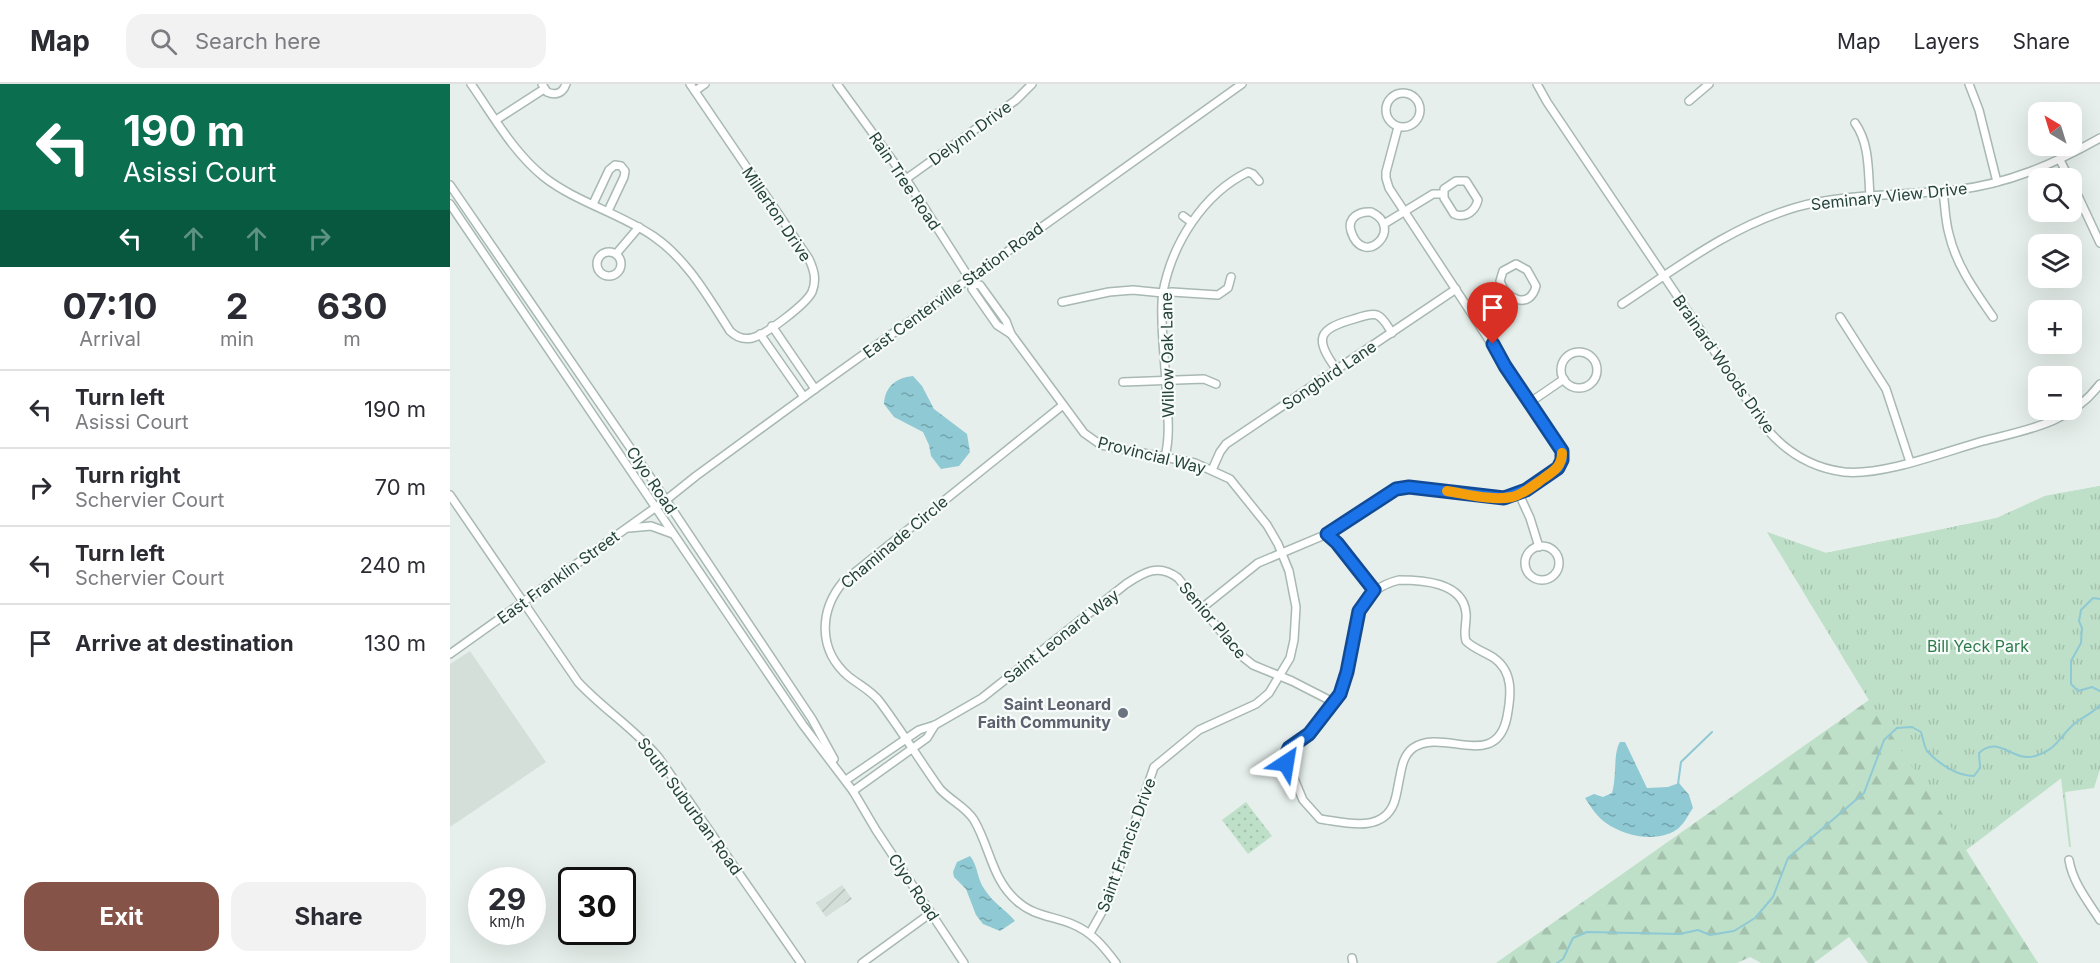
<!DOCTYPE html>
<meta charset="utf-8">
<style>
:root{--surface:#fff;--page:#f2f2f3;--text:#2b2b33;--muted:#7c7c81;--line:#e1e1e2;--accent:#855347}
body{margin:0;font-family:Inter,sans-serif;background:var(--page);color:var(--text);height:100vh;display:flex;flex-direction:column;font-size:22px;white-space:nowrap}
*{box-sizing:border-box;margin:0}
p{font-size:20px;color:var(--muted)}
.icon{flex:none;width:33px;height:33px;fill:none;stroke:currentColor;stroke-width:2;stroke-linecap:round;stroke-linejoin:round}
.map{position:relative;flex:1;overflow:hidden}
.sheet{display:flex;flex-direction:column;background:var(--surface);width:450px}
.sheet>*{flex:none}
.banner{background:#0b6e4f;color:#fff;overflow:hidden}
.needle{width:39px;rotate:322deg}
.tools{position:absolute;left:1578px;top:18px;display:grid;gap:12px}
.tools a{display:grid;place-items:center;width:54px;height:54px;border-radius:12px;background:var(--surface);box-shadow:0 6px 24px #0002;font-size:30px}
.speed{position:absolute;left:18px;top:783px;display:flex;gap:12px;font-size:30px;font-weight:700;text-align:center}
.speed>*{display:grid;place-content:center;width:78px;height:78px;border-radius:50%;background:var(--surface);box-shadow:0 6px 24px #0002;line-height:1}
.speed small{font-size:15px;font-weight:400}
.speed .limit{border:3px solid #111;border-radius:9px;background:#fff;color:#111}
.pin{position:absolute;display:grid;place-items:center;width:51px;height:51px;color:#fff;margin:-62px -26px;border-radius:50% 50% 50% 0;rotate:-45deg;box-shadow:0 0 6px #0007}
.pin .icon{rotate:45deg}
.me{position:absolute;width:66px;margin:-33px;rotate:33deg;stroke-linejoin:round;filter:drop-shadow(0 0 4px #0008)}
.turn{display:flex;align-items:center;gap:21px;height:126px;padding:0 24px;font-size:27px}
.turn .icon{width:78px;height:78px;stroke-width:2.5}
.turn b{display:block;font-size:42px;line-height:51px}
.lanes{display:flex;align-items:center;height:57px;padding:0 24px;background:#0003;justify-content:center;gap:30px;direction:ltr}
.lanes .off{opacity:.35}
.eta{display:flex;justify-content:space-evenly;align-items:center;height:102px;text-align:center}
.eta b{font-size:36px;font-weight:700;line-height:42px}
.primary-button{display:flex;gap:12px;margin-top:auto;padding:12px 24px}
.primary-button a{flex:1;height:69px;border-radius:18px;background:var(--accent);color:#fff;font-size:24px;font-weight:700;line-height:69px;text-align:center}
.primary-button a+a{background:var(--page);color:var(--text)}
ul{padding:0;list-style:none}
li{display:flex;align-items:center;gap:18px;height:78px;padding:0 24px;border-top:2px solid var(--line)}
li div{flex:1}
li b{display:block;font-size:22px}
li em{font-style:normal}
header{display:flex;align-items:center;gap:36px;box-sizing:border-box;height:84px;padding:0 30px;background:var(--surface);border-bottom:2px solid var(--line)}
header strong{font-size:28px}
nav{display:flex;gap:33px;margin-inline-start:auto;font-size:21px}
.search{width:420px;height:54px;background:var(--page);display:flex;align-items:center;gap:15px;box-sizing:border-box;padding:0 21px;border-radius:18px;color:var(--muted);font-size:22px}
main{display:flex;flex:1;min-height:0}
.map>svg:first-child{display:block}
</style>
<header>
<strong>Map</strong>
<div class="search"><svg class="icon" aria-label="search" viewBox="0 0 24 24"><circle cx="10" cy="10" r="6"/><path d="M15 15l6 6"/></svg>Search here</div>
<nav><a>Map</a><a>Layers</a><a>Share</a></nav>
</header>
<main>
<section class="sheet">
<div class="banner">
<div class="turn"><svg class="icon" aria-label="left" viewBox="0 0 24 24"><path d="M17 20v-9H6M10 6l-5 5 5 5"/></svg><div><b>190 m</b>Asissi Court</div></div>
<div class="lanes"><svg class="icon" aria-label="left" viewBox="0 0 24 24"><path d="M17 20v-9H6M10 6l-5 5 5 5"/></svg><svg class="icon off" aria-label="ahead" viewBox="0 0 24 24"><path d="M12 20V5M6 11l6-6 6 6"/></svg><svg class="icon off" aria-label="ahead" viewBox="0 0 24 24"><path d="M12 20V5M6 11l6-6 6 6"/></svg><svg class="icon off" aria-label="right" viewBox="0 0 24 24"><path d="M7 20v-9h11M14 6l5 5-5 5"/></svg></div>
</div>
<div class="eta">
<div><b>07:10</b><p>Arrival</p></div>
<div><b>2</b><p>min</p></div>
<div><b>630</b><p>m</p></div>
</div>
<ul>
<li><svg class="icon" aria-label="left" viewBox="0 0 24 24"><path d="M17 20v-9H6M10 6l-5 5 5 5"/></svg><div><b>Turn left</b><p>Asissi Court</p></div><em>190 m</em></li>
<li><svg class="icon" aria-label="right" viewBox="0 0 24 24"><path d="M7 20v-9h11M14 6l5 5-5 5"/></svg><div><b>Turn right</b><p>Schervier Court</p></div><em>70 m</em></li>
<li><svg class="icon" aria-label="left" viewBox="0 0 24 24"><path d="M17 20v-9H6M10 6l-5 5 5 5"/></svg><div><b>Turn left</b><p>Schervier Court</p></div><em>240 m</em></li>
<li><svg class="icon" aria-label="arrive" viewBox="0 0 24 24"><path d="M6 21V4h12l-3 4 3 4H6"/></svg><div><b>Arrive at destination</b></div><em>130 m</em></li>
</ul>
<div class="primary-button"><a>Exit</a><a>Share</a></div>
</section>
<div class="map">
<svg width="1650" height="879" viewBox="0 0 1650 879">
<defs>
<pattern id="industrial-furrows" width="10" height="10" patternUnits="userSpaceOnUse" patternTransform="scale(1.5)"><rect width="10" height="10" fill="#d4dfda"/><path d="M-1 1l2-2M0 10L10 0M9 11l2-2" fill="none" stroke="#b6c1bc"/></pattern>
<pattern id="grass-dots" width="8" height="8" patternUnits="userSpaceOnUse" patternTransform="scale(1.5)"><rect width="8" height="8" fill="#bfe0c8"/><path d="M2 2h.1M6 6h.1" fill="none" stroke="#a4c1ad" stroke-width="1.8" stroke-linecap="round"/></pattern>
<pattern id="forest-firs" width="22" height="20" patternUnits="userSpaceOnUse" patternTransform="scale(1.5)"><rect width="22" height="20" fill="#bfe0c8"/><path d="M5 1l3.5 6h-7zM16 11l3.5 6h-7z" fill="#a4c1ad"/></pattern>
<pattern id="park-tufts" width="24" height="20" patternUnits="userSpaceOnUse" patternTransform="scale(1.5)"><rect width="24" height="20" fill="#bfe0c8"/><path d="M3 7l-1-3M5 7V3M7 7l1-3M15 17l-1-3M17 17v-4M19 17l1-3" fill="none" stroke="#a4c1ad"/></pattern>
<pattern id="water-ripples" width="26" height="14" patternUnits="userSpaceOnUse" patternTransform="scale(1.5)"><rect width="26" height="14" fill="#8ec9d4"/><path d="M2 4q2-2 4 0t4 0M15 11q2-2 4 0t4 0" fill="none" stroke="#74a5ad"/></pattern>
</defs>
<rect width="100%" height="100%" fill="#e6efeb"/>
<!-- built -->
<path fill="#d4dfda" d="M20,567L96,678L0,743V580Z"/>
<!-- industrial -->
<path fill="url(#industrial-furrows)" d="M392,801L402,815L376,833L366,819Z"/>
<!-- grass -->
<path fill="url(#grass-dots)" d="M796,718L822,752L798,770L772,736Z"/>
<!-- forest -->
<path fill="url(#forest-firs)" d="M1650,402V665L1516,766L1588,879H1418L1399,853L1364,879H1311L1300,873L1287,879H1046L1419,616L1317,448L1376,469L1547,434L1595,412Z"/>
<!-- park -->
<path fill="url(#park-tufts)" d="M1650,402V685L1644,704L1615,708L1621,763H1619L1611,694L1516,766L1419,616L1317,448L1376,469L1547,434L1595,412Z"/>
<!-- water -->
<g fill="url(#water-ripples)">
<path d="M463,292L472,302L484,325L517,350L520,368L509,382L491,385L481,372L479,361L473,348L444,333L434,320C435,303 445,294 463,292Z"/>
<path d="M1170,658H1175L1197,704L1218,703L1229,699L1239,711L1243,724C1238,731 1233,742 1226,746C1206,759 1174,752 1156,739C1147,733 1141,723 1135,714L1144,710L1153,713L1162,709C1167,693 1163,669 1170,658Z"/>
<path d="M520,772C528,781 527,796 535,806C543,819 556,826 565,837L550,847L533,840L526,831L516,805L504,793L503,788L507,778Z"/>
</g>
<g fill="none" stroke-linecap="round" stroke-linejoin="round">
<!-- stream -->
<g stroke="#8ec9d4" stroke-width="2">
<path d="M1650,515L1643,514L1631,526L1629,537L1632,544L1631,559L1621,577V600L1628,607L1642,603L1650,607"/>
<path d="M1228,700L1231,678L1262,648"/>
<path d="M1107,879L1113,875L1123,854L1137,848L1230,850L1248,846L1260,851L1284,847L1305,834L1323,813L1338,774L1414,709L1434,656L1447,644L1462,643L1471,648C1473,654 1474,662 1477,667C1489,680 1507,692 1524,692L1530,684L1529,669C1549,650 1563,679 1585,672C1608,665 1608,654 1624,640C1632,633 1642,630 1650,621"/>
</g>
<defs>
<g id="minor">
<path d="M21,0C44,33 63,68 94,93C126,118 169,129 203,152C237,175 258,213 280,247C286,253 293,256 302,254C316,251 356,220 362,208C367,196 364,186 359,175L240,0"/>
<path d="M92,0L97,8C106,12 113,9 116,0"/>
<path d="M387,0L456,95L523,200L522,205L547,241L561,250"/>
<path d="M1087,0L1097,18L1316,344C1336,368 1363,384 1394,388C1433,392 1494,368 1533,357C1556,351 1582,346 1604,336C1622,328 1638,316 1650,300"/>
<path d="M1519,0L1529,26L1547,98"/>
<path d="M245,7L255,0"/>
<circle cx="953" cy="26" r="17"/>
<path d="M1239,17L1259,0"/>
<path d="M46,36L94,5"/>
<path d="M1405,39C1420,60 1418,88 1420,112"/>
<path d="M1610,76L1619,94"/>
<path d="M456,95L566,16L582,0"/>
<path d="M1006,97H1016L1028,116C1025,127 1016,135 1004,130L994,114V105Z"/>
<path d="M1622,99L1650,159"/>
<path d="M0,101L216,416L362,635L384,675"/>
<path d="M1493,107C1495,121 1495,136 1499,150C1506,181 1525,207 1543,233"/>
<path d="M0,120L353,641L403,707L426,746L514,879"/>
<path d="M143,120L159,86L165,81L171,82L175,87L174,93L158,127"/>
<path d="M921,128C956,144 913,186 901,147C897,134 909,127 921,128Z"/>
<path d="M733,132L741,138"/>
<path d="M934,140L983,110H993"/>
<circle cx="159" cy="180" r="12"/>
<path d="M166,170L189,143"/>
<path d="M1066,180L1077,186L1086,202C1080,226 1056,216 1050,197L1053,187Z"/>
<path d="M523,200L530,201L556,237L561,250L634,349L651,361L745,379L780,395L817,441L828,460L839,487L846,523L844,556L840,574L819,609L806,620L749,646L704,683L657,819L640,849"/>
<path d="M612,218L659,208L683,206L713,209L722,208L768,211L778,204L781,193"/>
<path d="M1172,220C1228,183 1281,142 1347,123C1398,109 1453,112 1505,106C1558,100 1604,80 1650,54"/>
<path d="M1018,223L1051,202"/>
<path d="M1390,233L1436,305L1460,378"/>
<path d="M322,242L365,305"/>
<path d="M310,250L354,313"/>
<circle cx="1129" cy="286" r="18"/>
<path d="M887,286C864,255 867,245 904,235C910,233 921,229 927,231C934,234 938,243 942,249"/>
<path d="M673,298L754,295L766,300"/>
<path d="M1079,319L1114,295"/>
<path d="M613,321L393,498C369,527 368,566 398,592C409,601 422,607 430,618C451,646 470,677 490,705C501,717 516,723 524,736C540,763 542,796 567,817C583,832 603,832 622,840C642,848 654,863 666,879"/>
<path d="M715,373C721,349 717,325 716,300C715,275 709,231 713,208C722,160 753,110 798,88L803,90L809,97"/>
<path d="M762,386L770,368L776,360L1006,205"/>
<path d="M1069,410L1080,434L1089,463"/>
<path d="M0,411L128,598C153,625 185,645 209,674L351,879"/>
<path d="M179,444L201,442L223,450"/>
<path d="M877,450L887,459L924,506"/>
<circle cx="1092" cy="479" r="17"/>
<path d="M949,496C972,496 1013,498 1016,529C1017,538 1013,548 1016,557C1024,565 1035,568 1044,574C1064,588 1061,612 1057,633C1046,688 993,643 963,664C954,671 952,681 950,692C948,701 947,711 944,719C932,750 894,738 870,735L853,716L835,673C841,662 849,659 858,651C869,641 881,624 889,611C914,570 886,512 949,496Z"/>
<path d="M752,524L808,479L877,450L946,405L959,403L1054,414L1076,407L1108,384L1112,376V367L939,104L936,94V88L948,43"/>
<path d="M0,570L216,416L246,392L365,305L792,0"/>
<path d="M396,696L469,646L485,641L532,614L676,500C694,488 709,479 728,494L788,569L803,581L842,597L883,618"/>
<path d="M403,707L477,654L485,641"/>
<path d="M1619,776C1623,799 1637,816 1650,836"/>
<path d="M902,874L903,879"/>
<path d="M412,879L481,829"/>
</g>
</defs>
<!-- minor casing -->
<use href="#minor" stroke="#a8b8b2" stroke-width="10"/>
<!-- minor -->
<use href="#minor" stroke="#fff" stroke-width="7"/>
</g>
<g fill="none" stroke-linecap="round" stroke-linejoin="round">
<defs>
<path id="route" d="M836,679L835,673L839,664L859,650L890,610L897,588L909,527L924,506L887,459L877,450L946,405L959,403L1054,414L1076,406L1108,384L1112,376V367L1055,282L1043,260"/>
</defs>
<!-- route casing -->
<use href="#route" stroke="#114b97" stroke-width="15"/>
<!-- route -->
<use href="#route" stroke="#1a73e8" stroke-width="10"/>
<!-- slow -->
<path stroke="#f59e0b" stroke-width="10" d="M997,407C1017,410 1042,417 1062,413C1074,410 1084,401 1094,394C1104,387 1112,382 1112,369"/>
</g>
<!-- markers -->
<circle fill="#6b7280" stroke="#f7fbf9" stroke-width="2" cx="673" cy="629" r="6"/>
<g text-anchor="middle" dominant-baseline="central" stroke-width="4.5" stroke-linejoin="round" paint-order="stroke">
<!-- street labels -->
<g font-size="16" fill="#24423a" stroke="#f7fbf9">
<text transform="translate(520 49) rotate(-36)">Delynn Drive</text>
<text transform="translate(455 97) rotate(56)">Rain Tree Road</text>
<text transform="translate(1439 112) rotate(-6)">Seminary View Drive</text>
<text transform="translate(327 130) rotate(56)">Millerton Drive</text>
<text transform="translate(503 206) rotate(-36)">East Centerville Station Road</text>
<text transform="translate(717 271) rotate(-91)">Willow Oak Lane</text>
<text transform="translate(1274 280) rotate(55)">Brainard Woods Drive</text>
<text transform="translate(879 291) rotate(-34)">Songbird Lane</text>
<text transform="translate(702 371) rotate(14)">Provincial Way</text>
<text transform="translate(202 396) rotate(56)">Clyo Road</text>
<text transform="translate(444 458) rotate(-40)">Chaminade Circle</text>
<text transform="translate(108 493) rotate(-36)">East Franklin Street</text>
<text transform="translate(763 536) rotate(50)">Senior Place</text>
<text transform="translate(611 552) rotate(-38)">Saint Leonard Way</text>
<text transform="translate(240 722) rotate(54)">South Suburban Road</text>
<text transform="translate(676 761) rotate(-70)">Saint Francis Drive</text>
<text transform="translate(464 803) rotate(56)">Clyo Road</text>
</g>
<!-- park labels -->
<g font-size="16" fill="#2d7a4b" stroke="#f7fbf9">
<text x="1528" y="562">Bill Yeck Park</text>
</g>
<!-- worship labels -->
<g font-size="16" font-weight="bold" fill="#5b616d" stroke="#f7fbf9" text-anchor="end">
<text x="661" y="620">Saint Leonard<tspan x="661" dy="18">Faith Community</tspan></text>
</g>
</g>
</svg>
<div class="tools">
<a><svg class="needle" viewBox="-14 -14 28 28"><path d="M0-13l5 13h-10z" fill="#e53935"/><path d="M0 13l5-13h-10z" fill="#7c7c81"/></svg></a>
<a><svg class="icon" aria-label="search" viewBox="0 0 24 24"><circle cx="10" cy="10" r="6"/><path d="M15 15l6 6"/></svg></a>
<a><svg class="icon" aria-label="layers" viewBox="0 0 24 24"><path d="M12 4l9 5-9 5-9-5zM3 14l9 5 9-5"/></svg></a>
<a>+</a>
<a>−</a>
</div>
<div class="speed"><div>29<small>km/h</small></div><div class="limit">30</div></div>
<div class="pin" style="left:1043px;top:260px;background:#d93025"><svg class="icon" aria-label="arrive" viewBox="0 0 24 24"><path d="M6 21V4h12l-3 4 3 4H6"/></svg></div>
<svg class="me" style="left:836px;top:679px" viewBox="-20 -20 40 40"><path d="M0-17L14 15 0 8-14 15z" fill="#1a73e8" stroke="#fff" stroke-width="4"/></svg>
</div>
</main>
